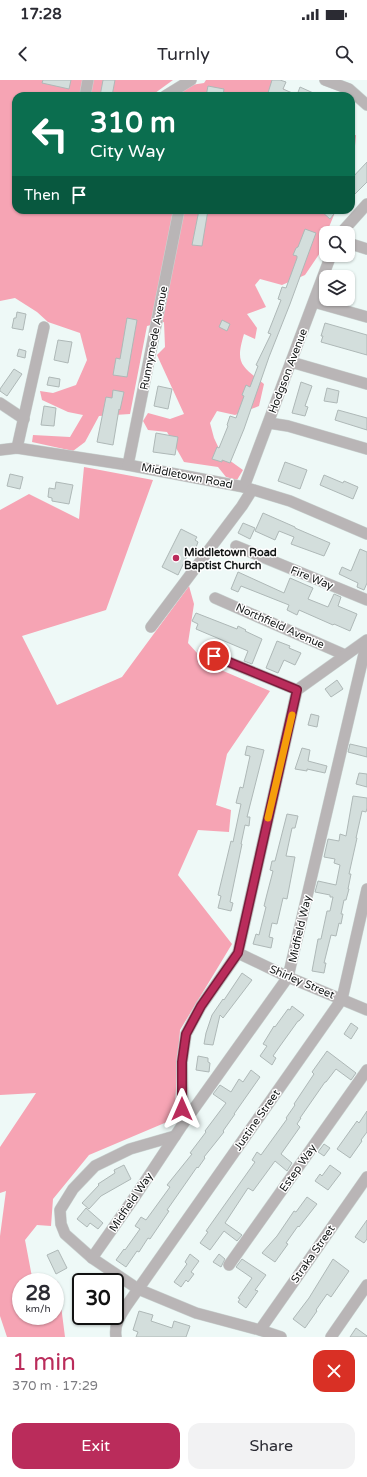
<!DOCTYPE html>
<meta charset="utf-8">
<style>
:root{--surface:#fff;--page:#f2f2f3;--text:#2b2b33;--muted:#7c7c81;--accent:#ba2c5b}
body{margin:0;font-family:"Varela Round",sans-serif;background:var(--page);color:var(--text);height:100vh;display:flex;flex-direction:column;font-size:15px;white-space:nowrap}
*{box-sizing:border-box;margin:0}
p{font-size:13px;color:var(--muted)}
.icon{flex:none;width:22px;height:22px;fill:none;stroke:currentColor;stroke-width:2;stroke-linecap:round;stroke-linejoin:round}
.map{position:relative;height:1257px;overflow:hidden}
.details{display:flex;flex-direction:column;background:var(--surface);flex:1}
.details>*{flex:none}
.banner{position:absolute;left:12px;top:12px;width:343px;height:122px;border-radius:12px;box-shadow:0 1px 3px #0004;background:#0b6e4f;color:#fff;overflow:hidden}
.fabs{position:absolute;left:319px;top:146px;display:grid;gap:8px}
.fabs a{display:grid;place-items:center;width:36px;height:36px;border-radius:8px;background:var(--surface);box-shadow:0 1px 3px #0004;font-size:20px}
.speed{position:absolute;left:12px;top:1193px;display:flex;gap:8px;font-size:20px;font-weight:700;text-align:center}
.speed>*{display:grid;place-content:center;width:52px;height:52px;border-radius:50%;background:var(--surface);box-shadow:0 1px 3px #0004;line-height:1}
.speed small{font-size:10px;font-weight:400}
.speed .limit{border:2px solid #111;border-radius:6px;background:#fff;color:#111}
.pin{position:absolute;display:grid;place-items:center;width:34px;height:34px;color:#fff;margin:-17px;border:2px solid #fff;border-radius:50%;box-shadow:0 1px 4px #0007}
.me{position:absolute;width:44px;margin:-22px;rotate:0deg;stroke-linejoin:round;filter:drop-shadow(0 0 3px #0008)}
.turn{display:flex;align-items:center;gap:14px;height:84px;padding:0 12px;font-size:18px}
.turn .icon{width:52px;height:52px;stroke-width:2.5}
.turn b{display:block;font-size:28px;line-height:34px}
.then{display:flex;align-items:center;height:38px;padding:0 12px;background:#0003;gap:8px;font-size:15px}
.round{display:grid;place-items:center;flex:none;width:42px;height:42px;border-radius:12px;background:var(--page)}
.summary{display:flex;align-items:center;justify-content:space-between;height:68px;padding:0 12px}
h1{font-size:24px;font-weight:600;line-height:30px;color:var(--accent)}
.primary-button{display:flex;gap:8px;margin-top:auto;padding:8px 12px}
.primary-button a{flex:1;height:46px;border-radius:12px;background:var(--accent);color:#fff;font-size:16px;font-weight:600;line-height:46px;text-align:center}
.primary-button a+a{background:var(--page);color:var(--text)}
.status{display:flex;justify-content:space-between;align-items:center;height:28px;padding:0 20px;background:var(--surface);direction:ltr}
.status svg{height:11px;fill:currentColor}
header{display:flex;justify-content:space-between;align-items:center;height:52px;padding:0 12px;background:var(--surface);font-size:18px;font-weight:600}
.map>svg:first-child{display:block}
</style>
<div class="status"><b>17:28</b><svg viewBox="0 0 49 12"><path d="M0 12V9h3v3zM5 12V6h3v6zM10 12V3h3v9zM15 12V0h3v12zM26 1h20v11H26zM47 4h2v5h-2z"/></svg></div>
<header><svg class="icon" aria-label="back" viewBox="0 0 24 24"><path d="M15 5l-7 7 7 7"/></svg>Turnly<svg class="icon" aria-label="search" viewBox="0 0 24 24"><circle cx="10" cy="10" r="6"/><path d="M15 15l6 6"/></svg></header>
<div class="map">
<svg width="367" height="1257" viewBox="0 0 367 1257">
<rect width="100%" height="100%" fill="#eef9f7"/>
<!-- forest -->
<g fill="#f6a4b4" fill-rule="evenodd">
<path d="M0,0H173L151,16L191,5L204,3L206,0H273L293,16H16V130H336L329,147L328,153H326V164L305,195L282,205L260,199L255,205L266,227L247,234L257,248L255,259L244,254C235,284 241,285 264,304L259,326L235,335L217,331L210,343L214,358L222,375L243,390L237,400L226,397L218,387L184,382L167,352L148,350L143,341L148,333L170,339L184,334L157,275L165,267L164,242L147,246L130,334L99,336L85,362L73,371L32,362L33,355L70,357L83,335L68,332L42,320L40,311L53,313L76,305L87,280L80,253L48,242L37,232L15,218L0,221Z"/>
<path d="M356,55L354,77L351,84V56Z"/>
<path d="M84,387L153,400L106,530L22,556L57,625L122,597L189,506L194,524L188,563L207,584L270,611L227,674L216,725L231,730L229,752L198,750L178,795L232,864L180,950L174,1039L89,1075L53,1119L51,1146L37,1145L25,1160L32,1197L58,1202L65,1257H7L0,1236V1156L6,1111L0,1113V1067L36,1013L0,1015V430L29,414L79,439ZM21,1202H55V1236H21Z"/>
</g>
<!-- building -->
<g fill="#d3dedc" stroke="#aeb8b7">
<path d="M43,0H71L69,9L42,3Z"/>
<path d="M103,0H115L112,16H100Z"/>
<path d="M272,0H280L286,2L283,9L297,15L300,7L320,16H267Z"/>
<path d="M208,6L224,9L223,16H206Z"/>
<path d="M367,82V102L351,118V99Z"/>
<path d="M199,130H208L202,166L192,165Z"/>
<path d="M320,130H337L330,139Z"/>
<path d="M305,149L316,153L290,224L269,277L244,349L230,383L222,380V382L212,379L217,367L219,368L228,346L227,345L230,336L236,338L244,316L242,315L246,305L250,307L258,286L256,285L271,254L268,253L281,220L278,219L282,207L286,208L297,178V176L293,175L296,168L298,167Z"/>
<path d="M17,232L26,234L23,250L12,248L14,238H16Z"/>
<path d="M127,238L137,240L127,297L113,295L116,278L120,279Z"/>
<path d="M222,240L230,244L227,251L219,247Z"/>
<path d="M325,243L367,255V275L321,262L323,256H321Z"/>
<path d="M58,260L72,262L68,283L54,280Z"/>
<path d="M19,269L26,271L25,278L17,276Z"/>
<path d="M14,289L22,294L7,316L0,311V309Z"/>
<path d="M49,297L60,299L59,307L47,305Z"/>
<path d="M301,302L312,306L305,326L308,327L305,336L292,333Z"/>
<path d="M158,306L172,309L168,329L154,326Z"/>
<path d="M327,308L339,311L337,323L324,321Z"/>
<path d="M113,310L124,312L120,330L119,329L113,365L97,362L106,317L112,318Z"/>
<path d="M44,326L56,328L54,346L41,345Z"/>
<path d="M338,330L367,338V350L335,340Z"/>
<path d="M156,353L178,357L175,375L153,372Z"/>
<path d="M285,382L307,390L300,409L278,401Z"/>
<path d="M10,394L23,397L20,409L7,406Z"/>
<path d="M324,395L343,403L344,401L358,407L353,419L320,405Z"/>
<path d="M56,402L73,405L69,424L52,421V418L48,417L49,408L55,409Z"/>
<path d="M263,433L295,447V448L330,463L324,476L291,464L294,457L279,451L275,460L255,451Z"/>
<path d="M243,443L255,448L250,459L238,453Z"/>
<path d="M181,449L197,457L195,460L198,462L195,470L191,468L178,495L162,487Z"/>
<path d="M360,469L367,472V503L364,510L357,507L358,503L339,494L342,487L351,491Z"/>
<path d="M238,492L284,513L290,498L313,508L308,519L328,527L334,514L341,517L338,526L357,534L350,551L334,544L333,545L299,530L297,535L287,530L289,525L241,506L238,512L231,509Z"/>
<path d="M196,533L237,549L238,546L246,550L245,551L262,559L252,584L244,581L248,571L196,549L198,544L192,541Z"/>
<path d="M277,561L290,566L289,568L301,573L295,585L284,580L278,593L266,588Z"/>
<path d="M337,600L343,609L331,617L325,609Z"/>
<path d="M311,634L319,636L317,647L308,645Z"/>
<path d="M350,664L367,668V677L348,672Z"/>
<path d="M247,666L264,670L247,737H250L249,746L245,745L241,764H242L230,822L233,823L231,831L218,828L221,816L218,815L231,761L233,762L241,724L236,723L240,707L243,708L250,676L245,675Z"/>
<path d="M302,668L310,670L308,681L327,686L325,693L307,689V691L295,689Z"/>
<path d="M359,693L367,694V707L356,704Z"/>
<path d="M353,716L367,718V728L366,732L362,731L356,758H357L349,794H351L348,809H349L346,820H344L341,834H343L341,844L339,843L336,856L331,855L324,883H326L324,893L312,891L318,859H321L327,831H330L333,817H330V815L315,812L318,801L336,805L340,785L334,783L335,779L324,777L328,759L339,761L340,754L346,756Z"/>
<path d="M287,734L298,736L295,748H292L286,776L295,777L287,819L283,818L277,844L272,843L269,857L273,858L271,868L253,864L256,854L259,855L266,827L264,826L267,814L273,791L270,790L272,781H275Z"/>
<path d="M242,893L252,900L223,938L220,935L213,965L204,964L206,953L212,935L223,919L224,920Z"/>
<path d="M292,926L304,935L299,941H298L280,966L273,976L276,978L272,985L260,976L267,966L263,964L274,946L275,947L288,929L290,930Z"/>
<path d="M351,943L358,948L351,959L344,954Z"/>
<path d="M327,971L356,993L351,1000L336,989L326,1002H325L300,1038H301L297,1044L300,1047L281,1074L292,1083L287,1091L275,1081L253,1111L248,1108L225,1143L242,1155L237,1161L224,1151L210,1170L200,1163L208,1152L206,1151L255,1082L252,1080L257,1072L261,1075L287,1039L286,1038L295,1025L294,1024L314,994L312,992Z"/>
<path d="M198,976L208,978V982L210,983L209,992L196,990Z"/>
<path d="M251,990L260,997L234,1034H235L223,1051L224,1052L204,1077L205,1078L198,1088L197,1087L167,1130L169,1131L150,1159L148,1158L139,1172L137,1171L126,1187L116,1180L124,1169L125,1170L140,1149L135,1146L141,1137L146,1140L170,1107L167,1105L192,1074L190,1073L206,1052L205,1051L226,1023L213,1014L220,1005L231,1012L239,999L243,1002Z"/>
<path d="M367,1031V1052L361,1060L362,1061L350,1078L337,1069L357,1041L359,1043Z"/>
<path d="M324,1064L330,1068L324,1076L318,1072Z"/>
<path d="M124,1085L131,1099L101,1116L89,1129L82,1123L99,1105L98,1104L115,1093L114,1090Z"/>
<path d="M330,1085L341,1093L328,1110L315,1101L320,1094L322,1096Z"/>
<path d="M307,1117L317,1124L299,1147L298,1146L286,1163L288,1164L275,1182L262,1173L277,1156L294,1131L296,1132Z"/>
<path d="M86,1128L103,1143L98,1149L90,1143L87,1147L77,1139Z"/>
<path d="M367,1140V1159L364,1163L355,1157Z"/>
<path d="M58,1170L67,1188L56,1194L47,1175Z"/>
<path d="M190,1174L199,1181L191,1192L194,1194L188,1202L186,1200L181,1207L174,1202L187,1184L185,1182Z"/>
<path d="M219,1174L225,1179L221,1187L213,1182Z"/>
<path d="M242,1179L266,1195L255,1210L258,1211L246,1228L238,1222L240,1219L238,1218L252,1198L236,1187Z"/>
<path d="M333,1179L349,1191L331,1217L327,1214L316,1230L317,1231L305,1248L293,1239L309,1218Z"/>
<path d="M139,1231L153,1235L151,1241L172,1248L174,1241L190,1246L186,1257H136L138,1252L133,1250Z"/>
<path d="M356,1248L367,1256V1257H350Z"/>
</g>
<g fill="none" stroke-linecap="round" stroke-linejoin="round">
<defs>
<g id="minor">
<path d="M325,0L349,9L367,25"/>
<path d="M85,16L88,0"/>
<path d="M165,16L191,0"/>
<path d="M341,153L367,124"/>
<path d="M348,163L367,169"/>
<path d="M314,222L367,237"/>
<path d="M291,282L367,304"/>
<path d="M0,323L24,339"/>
<path d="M269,343L288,346L367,369"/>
<path d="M17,368L44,247"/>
<path d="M0,370L17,368L128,385L244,407L290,421L367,454"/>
<path d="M128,385L179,130"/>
<path d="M244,407L331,175"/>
<path d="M236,466L367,520"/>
<path d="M215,518L345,575"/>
<path d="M151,547L242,426L252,410"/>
<path d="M214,576L297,610"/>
<path d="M297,610L367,560"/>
<path d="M238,873L288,897L367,930"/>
<path d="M183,1044L182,982L186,954L201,926L238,873L297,610"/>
<path d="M175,1056L130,1069L95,1086L73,1109L60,1130L61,1144L65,1154L92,1178L138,1209L196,1233L260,1250L281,1257"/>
<path d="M92,1178L134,1118L183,1044L288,897L367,561"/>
<path d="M229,1185L367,990"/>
<path d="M260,1250L367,1097"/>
<path d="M116,1257C114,1244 120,1236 127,1225L342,919L367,809"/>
<path d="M331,1257L367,1205"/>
</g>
</defs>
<!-- minor casing -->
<use href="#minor" stroke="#cbd5d3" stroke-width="12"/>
<!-- minor -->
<use href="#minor" stroke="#b9b5b6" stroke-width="11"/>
</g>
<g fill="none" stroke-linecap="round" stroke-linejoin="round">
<defs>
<path id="route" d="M182,1029V982L186,954L201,926L238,873L297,610L214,576"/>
</defs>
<!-- route casing -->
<use href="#route" stroke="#791d3b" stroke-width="10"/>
<!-- route -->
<use href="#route" stroke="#ba2c5b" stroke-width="7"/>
<!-- slow -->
<path stroke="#f59e0b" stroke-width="7" d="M268,738L292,635"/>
</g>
<!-- markers -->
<circle fill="#ba2c5b" stroke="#fff" stroke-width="1.5" cx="176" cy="478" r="4"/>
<g text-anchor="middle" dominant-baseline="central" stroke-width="3" stroke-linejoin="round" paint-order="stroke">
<!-- street labels -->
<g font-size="11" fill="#121515" stroke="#fff">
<text transform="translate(154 258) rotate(-79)">Runnymede Avenue</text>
<text transform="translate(288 291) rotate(-69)">Hodgson Avenue</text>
<text transform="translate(187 396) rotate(11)">Middletown Road</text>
<text transform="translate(312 498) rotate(22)">Fire Way</text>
<text transform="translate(280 546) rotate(24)">Northfield Avenue</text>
<text transform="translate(300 849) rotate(-77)">Midfield Way</text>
<text transform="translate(302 902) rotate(23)">Shirley Street</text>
<text transform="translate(257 1040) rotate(-55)">Justine Street</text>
<text transform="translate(298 1088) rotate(-55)">Estep Way</text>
<text transform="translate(131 1122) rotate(-56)">Midfield Way</text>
<text transform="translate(313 1174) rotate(-55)">Straka Street</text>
</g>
<!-- poi labels -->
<g font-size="11" font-weight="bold" fill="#121515" stroke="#fff" text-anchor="start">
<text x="184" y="472">Middletown Road<tspan x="184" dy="13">Baptist Church</tspan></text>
</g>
</g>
</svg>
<div class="fabs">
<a><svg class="icon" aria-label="search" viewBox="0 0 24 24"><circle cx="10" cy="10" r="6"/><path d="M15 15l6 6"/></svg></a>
<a><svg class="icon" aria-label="layers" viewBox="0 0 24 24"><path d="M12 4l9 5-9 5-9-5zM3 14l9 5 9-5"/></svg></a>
</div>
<div class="speed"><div>28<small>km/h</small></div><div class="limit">30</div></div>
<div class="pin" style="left:214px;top:576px;background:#d93025"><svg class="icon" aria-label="arrive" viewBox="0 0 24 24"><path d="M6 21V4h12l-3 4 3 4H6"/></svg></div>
<svg class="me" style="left:182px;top:1029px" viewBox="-20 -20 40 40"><path d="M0-17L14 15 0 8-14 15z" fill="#ba2c5b" stroke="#fff" stroke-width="4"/></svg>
<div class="banner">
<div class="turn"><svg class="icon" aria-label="left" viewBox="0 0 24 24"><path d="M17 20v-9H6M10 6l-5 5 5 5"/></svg><div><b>310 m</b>City Way</div></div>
<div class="then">Then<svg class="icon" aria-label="arrive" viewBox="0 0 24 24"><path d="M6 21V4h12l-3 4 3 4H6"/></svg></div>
</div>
</div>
<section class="details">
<div class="summary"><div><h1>1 min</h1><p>370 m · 17:29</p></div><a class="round" style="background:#d93025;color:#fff"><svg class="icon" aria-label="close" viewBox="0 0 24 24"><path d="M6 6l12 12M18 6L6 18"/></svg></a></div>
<div class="primary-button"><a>Exit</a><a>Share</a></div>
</section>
